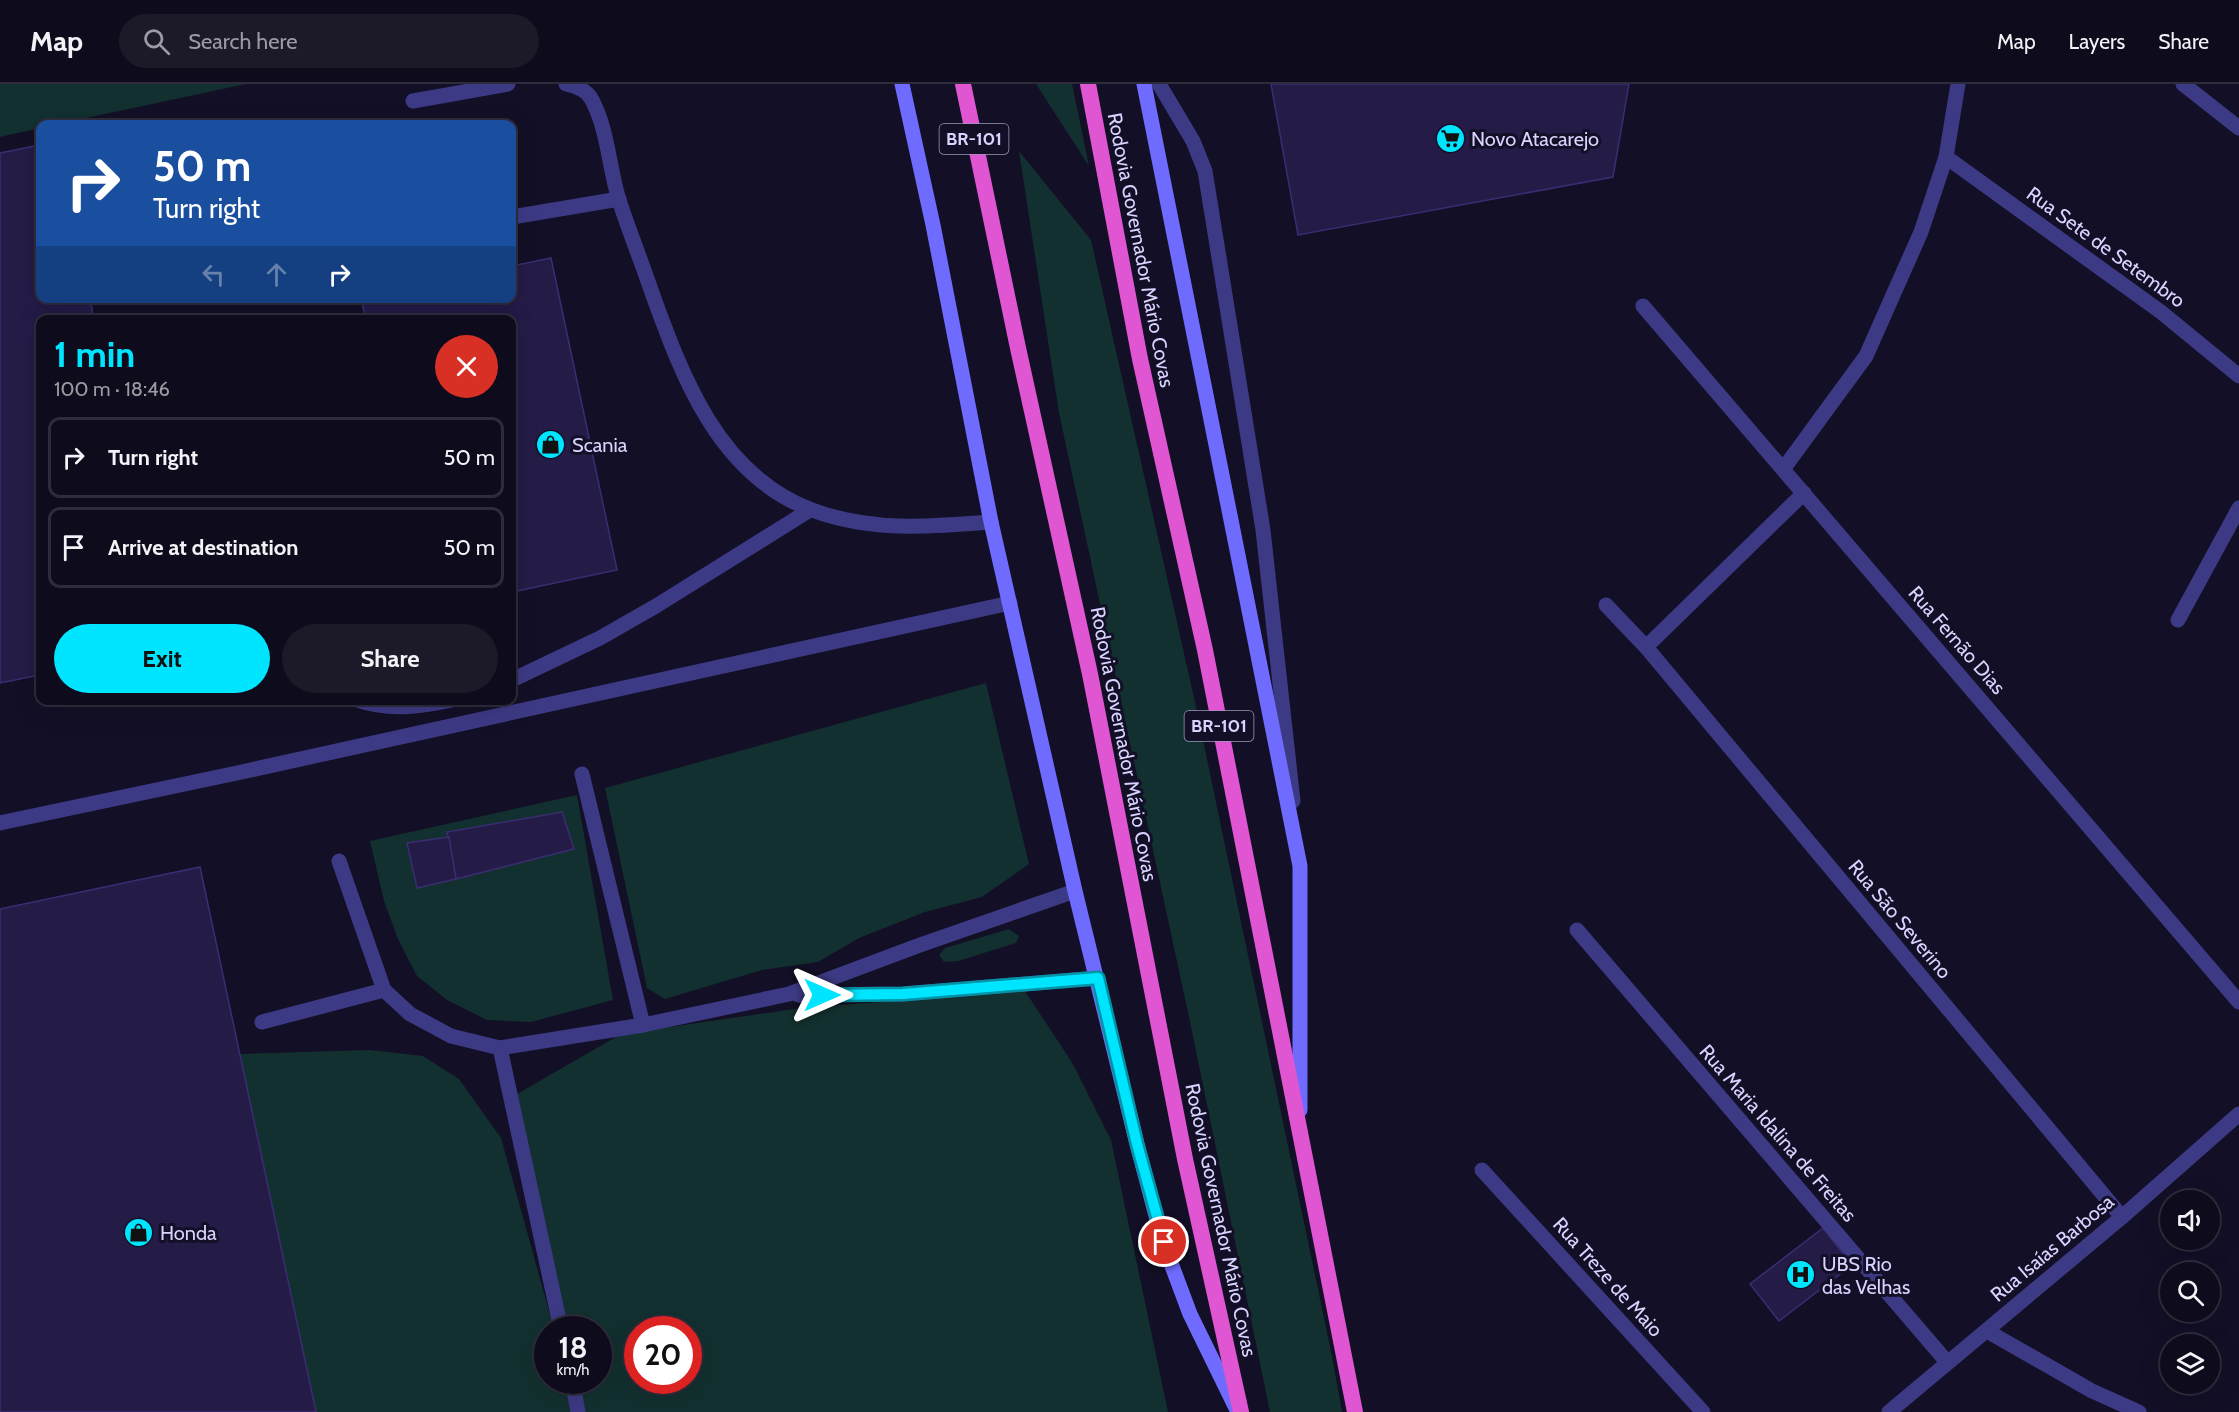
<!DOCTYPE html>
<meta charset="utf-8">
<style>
:root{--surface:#0e0b1c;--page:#1c1929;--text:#f1f3f6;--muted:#9b9ba3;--line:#2e2b3b;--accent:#00e5ff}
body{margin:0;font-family:Cabin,sans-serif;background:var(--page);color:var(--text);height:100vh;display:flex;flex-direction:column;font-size:22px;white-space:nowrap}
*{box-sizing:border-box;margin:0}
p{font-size:20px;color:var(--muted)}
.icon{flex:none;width:33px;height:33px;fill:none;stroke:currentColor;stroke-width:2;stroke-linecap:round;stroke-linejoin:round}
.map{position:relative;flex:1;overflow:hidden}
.drawer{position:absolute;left:36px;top:231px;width:480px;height:390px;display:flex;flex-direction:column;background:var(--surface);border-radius:12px;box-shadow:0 6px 24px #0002,0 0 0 2px var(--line)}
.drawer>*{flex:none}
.guide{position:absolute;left:36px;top:36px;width:480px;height:183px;border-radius:12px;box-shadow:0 6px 24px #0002,0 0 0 2px var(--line);background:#1a4fa0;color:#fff;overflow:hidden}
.tools{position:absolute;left:2160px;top:1106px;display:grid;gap:12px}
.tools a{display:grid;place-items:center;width:60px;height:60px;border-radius:50%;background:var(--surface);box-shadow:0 6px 24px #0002,0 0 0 2px var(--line);font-size:30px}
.speed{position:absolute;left:534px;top:1232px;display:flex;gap:12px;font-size:30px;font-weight:700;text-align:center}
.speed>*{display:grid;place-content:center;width:78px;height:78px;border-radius:50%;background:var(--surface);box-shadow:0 6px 24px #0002,0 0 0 2px var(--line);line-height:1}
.speed small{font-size:15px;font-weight:400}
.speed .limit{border:9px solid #d22;background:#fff;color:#111}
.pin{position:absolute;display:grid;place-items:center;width:51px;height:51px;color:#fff;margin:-26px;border:3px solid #fff;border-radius:50%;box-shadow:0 2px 6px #0007}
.me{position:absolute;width:66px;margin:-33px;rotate:90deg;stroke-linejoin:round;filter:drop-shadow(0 0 4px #0008)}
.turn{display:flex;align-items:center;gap:21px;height:126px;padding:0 18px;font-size:27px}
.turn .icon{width:78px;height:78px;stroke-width:2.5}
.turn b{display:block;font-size:42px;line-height:51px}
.lanes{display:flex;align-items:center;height:57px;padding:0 18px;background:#0003;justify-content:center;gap:30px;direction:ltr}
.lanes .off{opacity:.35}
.round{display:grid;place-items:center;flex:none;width:63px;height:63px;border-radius:32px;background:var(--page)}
.summary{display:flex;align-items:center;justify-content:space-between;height:102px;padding:0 18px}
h1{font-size:36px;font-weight:800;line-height:45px;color:var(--accent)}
.action{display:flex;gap:12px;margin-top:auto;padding:12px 18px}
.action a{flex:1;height:69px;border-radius:36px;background:var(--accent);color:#111;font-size:24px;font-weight:800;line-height:69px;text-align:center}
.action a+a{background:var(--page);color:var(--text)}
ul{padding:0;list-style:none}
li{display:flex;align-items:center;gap:18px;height:81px;margin:0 12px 9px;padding:0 6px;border:3px solid var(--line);border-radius:12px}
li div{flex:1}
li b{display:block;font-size:22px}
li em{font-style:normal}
header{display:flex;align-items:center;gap:36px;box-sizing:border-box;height:84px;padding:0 30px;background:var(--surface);border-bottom:2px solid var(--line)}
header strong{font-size:28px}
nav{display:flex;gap:33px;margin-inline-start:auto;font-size:21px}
.search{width:420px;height:54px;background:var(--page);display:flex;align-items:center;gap:15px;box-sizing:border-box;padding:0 21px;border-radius:33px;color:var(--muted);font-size:22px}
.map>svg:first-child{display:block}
</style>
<header>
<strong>Map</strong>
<div class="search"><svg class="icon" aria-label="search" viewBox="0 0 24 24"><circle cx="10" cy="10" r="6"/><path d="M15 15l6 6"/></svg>Search here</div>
<nav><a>Map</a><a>Layers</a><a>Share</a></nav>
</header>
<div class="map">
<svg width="2239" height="1328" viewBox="0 0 2239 1328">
<rect width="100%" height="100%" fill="#130f26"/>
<!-- green -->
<g fill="#12302f" fill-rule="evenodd">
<path d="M0,0H246L58,40H40V44L0,53Z"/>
<path d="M1036,0H1072L1089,82Z"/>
<path d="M1019,67L1091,156L1195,618L1332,1272L1342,1328H1270L1190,938L1059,329Z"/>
<path d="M986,599L1029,780L982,813L925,828L859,854L818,878L762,886L665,915L647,904L605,704Z"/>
<path d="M577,711L613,916L531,938L487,936L447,916L417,892L398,855L384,817L370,757Z"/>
<path d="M1009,845L1019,852L1016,859L958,877L944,878L939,871L945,864Z"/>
<path d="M1025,907L1073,980L1111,1056L1168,1328H580L573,1296H598V1245H562L512,1013L621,950L801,924ZM638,1245H688V1296H638Z"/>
<path d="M370,966L423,972L459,995L501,1054L554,1245H548V1296H568L577,1328H312L240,970Z"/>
</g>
<!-- building -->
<g fill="#241b47" stroke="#3b2d73" stroke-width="1.5">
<path d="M1271,0H1629L1613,93L1298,151Z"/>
<path d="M40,61V214H90L94,236H40V591L0,599V69Z"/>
<path d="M551,174L617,486L512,508V236H366L361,214H512V182Z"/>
<path d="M562,728L574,765L456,795L447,748Z"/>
<path d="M449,753L456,795L417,804L407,759Z"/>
<path d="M200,783L316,1328H0V825Z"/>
<path d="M1823,1144L1852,1181L1779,1237L1750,1200Z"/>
</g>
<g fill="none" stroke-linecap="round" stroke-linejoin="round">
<!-- service -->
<g stroke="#3d3a85" stroke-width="15">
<path d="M566,0C576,2 587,6 592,16C608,46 609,84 619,116C629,147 641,176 651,206C682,292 718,391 812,426C871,448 930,443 991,438"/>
<path d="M1159,0L1193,57L1205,87L1263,446L1293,717"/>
<path d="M413,17L508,0"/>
<path d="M512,133L619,115"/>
<path d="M2178,536L2239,424"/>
<path d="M512,596L600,554L656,522L810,426"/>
<path d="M357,616C388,627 420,623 452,616"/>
<path d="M582,690L643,941"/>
<path d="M0,739L237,689L1010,519"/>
<path d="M339,777L384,906"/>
<path d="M798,911L903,910L1098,894"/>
<path d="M262,938L384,906L410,930L451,952L500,964"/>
<path d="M561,1245L500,964L643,941L789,910L920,861L1075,807"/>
<path d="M572,1296L578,1328"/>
</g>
<!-- minor -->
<g stroke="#3d3a85" stroke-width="15">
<path d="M2183,0L2239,44"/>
<path d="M1643,222L2239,918"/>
<path d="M1784,384L1866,272L1921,148L1946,73"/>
<path d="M1606,521L1646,563L2122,1133"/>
<path d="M1646,563L1804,409"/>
<path d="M1577,846L1947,1278"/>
<path d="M1482,1086L1703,1328"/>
<path d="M1987,1247L2092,1307L2139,1328"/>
<path d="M1889,1328L2122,1133L2239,1030"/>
</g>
<!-- tertiary -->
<path stroke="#3d3a85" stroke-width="15" d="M1958,0L1946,73L2161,228L2239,292"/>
<!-- secondary -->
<g stroke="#6f6bff" stroke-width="15">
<path d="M902,0L933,141L991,438L1075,807L1137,1060L1163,1158L1190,1230L1237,1326"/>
<path d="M1144,0L1300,782V1026"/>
</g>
<!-- trunk -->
<g stroke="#e055d1" stroke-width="16">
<path d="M963,0L1018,264L1090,590L1185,1075L1241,1328"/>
<path d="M1088,0L1140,275L1205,566L1355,1328"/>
</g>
</g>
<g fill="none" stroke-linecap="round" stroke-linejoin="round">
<defs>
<path id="route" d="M822,911L903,910L1098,894L1137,1060L1164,1158"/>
</defs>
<!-- route casing -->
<use href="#route" stroke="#0095a6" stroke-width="15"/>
<!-- route -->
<use href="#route" stroke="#00e5ff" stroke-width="10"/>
</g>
<!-- icons -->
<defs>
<symbol id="supermarket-disc" viewBox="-11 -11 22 22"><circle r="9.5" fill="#00e5ff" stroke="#130f26"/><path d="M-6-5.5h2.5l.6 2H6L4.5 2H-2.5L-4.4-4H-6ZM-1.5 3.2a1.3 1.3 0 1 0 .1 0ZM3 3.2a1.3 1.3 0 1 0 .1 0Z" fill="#111"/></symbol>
<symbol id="shop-disc" viewBox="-11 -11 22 22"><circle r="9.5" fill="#00e5ff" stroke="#130f26"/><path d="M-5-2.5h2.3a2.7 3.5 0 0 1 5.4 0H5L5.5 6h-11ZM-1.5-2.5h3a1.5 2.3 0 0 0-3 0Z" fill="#111"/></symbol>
<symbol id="hospital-disc" viewBox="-11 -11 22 22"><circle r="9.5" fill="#00e5ff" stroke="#130f26"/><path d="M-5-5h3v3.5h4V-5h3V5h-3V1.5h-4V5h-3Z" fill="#111"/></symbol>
</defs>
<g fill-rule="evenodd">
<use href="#supermarket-disc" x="1434" y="38" width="33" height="33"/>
<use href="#shop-disc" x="534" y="344" width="33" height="33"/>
<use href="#shop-disc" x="122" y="1132" width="33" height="33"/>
<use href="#hospital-disc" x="1784" y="1174" width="33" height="33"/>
</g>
<g text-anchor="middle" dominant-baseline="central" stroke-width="6" stroke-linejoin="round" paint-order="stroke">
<!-- shield labels -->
<g fill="#130f26" stroke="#9e99be" stroke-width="1.5">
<rect x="939.5" y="40" width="69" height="30" rx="4.5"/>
<rect x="1184.5" y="627" width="69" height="30" rx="4.5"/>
</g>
<g font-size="18" font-weight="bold" fill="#d9d4ff">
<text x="974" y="55">BR-101</text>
<text x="1219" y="642">BR-101</text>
</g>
<!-- poi labels -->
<g font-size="20" fill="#d9d4ff" stroke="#130f26" text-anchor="start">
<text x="1471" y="55">Novo Atacarejo</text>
<text x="572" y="361">Scania</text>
<text x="160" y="1149">Honda</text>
<text x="1822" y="1180">UBS Rio<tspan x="1822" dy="23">das Velhas</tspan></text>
</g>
<!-- street labels -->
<g font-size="20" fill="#d9d4ff" stroke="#130f26">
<text transform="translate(2106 163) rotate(36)">Rua Sete de Setembro</text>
<text transform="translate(1141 166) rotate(79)">Rodovia Governador Mário Covas</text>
<text transform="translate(1957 556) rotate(49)">Rua Fernão Dias</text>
<text transform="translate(1124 660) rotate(79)">Rodovia Governador Mário Covas</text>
<text transform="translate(1900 835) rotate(50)">Rua São Severino</text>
<text transform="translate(1778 1049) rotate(49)">Rua Maria Idalina de Freitas</text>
<text transform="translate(1221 1136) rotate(78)">Rodovia Governador Mário Covas</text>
<text transform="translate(2052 1164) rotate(-40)">Rua Isaías Barbosa</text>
<text transform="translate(1608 1193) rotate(48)">Rua Treze de Maio</text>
</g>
</g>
</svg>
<div class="tools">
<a><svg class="icon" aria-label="sound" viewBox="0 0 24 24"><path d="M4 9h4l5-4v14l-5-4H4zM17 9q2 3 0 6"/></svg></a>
<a><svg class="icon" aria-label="search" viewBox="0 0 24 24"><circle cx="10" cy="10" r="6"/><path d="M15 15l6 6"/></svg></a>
<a><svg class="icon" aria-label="layers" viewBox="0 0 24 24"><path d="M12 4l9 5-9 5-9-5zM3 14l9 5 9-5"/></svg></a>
</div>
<div class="speed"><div>18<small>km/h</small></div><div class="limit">20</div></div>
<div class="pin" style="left:1164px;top:1158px;background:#d93025"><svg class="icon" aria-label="arrive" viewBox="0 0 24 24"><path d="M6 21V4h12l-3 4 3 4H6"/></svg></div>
<svg class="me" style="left:822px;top:911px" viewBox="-20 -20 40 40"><path d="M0-17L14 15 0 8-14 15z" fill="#00e5ff" stroke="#fff" stroke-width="4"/></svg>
<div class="guide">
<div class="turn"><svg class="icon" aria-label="right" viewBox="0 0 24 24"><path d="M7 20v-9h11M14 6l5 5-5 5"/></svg><div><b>50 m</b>Turn right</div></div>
<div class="lanes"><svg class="icon off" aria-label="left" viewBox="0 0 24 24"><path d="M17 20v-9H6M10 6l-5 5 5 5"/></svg><svg class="icon off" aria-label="ahead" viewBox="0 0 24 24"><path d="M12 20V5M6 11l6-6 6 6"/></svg><svg class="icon" aria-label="right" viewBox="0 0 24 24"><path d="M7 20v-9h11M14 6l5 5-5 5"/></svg></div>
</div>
<section class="drawer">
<div class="summary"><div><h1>1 min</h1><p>100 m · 18:46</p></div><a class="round" style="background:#d93025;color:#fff"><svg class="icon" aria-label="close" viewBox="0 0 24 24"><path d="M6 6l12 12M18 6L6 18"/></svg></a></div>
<ul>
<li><svg class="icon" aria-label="right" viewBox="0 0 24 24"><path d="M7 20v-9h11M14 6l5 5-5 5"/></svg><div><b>Turn right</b></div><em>50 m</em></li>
<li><svg class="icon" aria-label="arrive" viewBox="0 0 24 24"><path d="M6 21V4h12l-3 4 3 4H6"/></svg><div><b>Arrive at destination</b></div><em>50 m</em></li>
</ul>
<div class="action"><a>Exit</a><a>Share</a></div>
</section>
</div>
